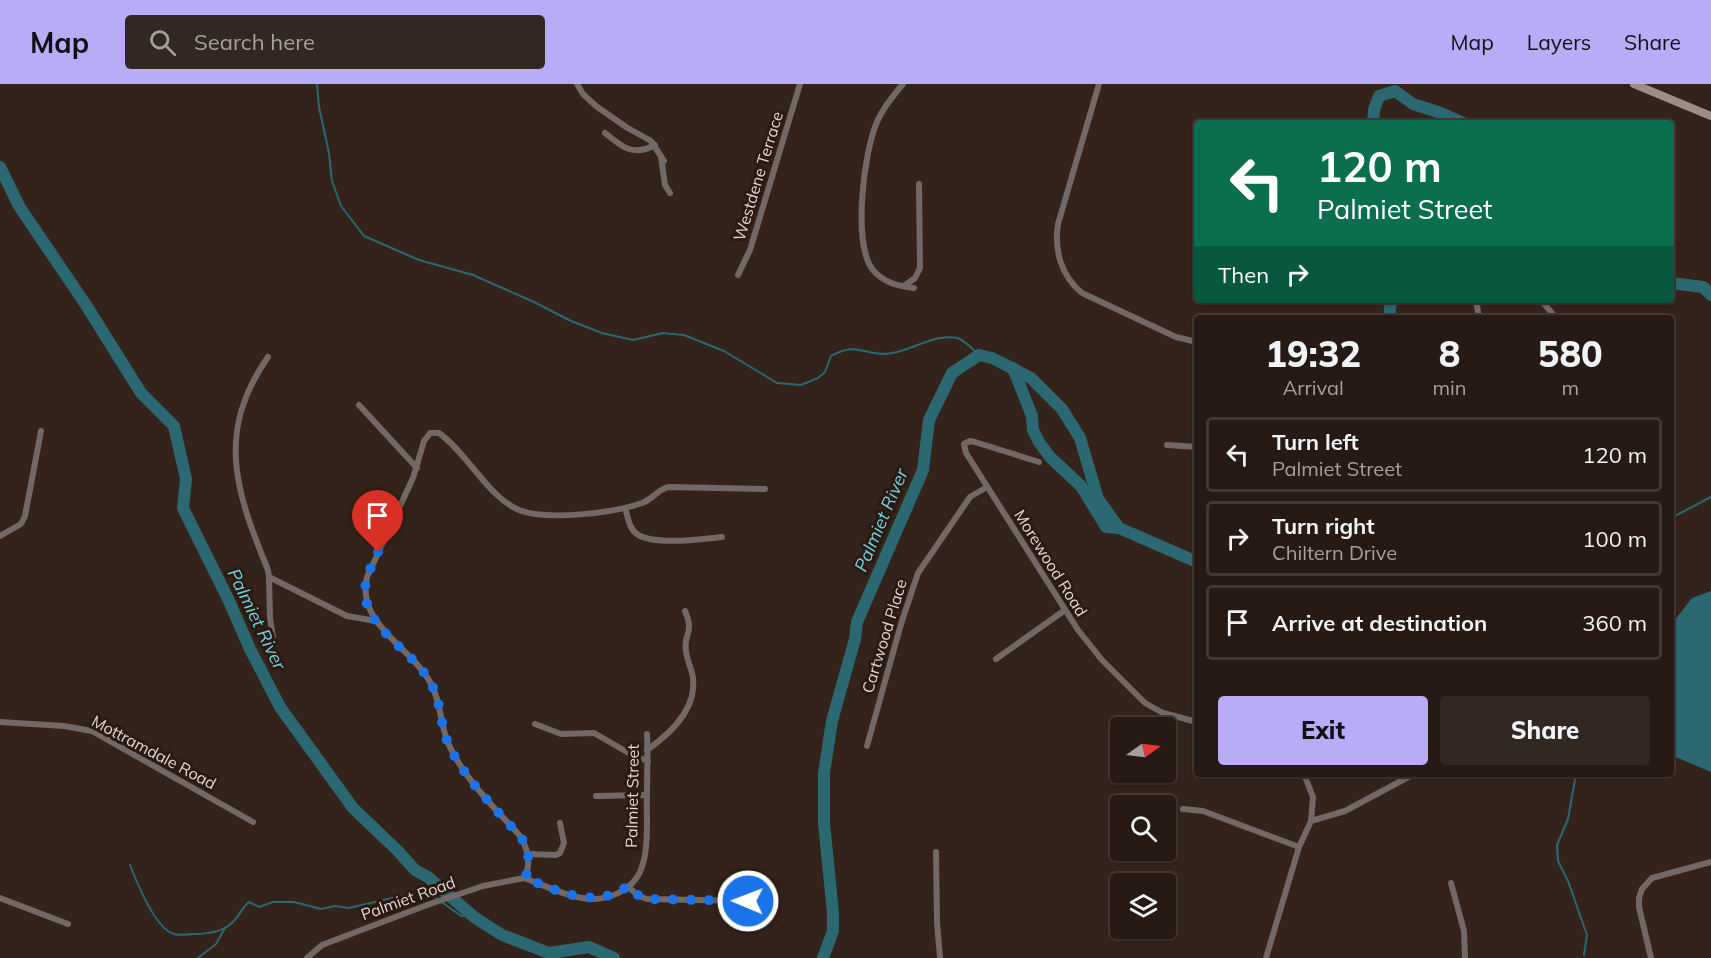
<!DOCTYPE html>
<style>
:root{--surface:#271a14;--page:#332722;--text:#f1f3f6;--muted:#a4a1a0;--line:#433834;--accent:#b8abf7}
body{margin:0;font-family:Mulish,sans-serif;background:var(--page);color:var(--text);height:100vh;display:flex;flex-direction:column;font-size:22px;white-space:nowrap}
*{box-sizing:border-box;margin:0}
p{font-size:20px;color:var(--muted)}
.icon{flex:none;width:33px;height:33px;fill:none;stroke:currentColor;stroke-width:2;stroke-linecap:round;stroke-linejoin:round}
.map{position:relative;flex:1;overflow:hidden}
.panel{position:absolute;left:1194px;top:231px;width:480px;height:462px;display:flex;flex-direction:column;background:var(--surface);border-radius:6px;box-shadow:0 2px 4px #0004,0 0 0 2px var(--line)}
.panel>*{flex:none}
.hud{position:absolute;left:1194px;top:36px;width:480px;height:183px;border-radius:6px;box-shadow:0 2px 4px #0004,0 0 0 2px var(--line);background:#0b6e4f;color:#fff;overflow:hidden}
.needle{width:39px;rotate:76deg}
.tools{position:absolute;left:1110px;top:633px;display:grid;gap:12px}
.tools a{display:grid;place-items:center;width:66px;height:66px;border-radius:6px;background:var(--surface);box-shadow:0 2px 4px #0004,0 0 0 2px var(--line);font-size:30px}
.pin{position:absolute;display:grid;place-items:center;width:51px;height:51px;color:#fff;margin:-62px -26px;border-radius:50% 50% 50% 0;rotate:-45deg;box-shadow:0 0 6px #0007}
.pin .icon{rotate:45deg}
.me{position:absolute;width:66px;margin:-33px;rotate:271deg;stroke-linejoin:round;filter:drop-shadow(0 0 4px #0008)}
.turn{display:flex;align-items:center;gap:21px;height:126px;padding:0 24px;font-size:27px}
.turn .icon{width:78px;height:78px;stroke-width:2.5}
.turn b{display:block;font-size:42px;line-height:51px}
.then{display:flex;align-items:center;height:57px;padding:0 24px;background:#0003;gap:12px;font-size:22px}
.eta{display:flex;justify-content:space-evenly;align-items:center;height:102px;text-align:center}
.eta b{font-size:36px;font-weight:800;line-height:42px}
.action{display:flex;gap:12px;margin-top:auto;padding:12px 24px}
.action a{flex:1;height:69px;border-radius:6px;background:var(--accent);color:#111;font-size:24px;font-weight:800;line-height:69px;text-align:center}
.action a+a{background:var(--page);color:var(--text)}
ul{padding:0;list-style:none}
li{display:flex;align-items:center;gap:18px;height:75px;margin:0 12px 9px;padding:0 12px;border:3px solid var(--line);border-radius:6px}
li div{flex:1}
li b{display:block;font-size:22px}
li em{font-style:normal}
header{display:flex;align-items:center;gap:36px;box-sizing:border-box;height:84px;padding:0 30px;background:var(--accent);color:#111}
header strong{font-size:28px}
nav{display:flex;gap:33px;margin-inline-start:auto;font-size:21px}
.search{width:420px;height:54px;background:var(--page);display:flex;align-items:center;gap:15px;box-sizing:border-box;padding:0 21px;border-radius:6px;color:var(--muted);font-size:22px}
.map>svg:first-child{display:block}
</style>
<header>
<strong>Map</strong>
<div class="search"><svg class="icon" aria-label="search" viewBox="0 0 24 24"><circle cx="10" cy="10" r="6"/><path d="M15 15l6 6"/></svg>Search here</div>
<nav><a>Map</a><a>Layers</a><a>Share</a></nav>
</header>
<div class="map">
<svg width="1711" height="874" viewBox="0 0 1711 874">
<rect width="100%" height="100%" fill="#34231b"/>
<!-- water -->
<path fill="#2b6872" d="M1711,507V688L1671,671V541L1692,514Z"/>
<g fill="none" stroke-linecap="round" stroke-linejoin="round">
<!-- stream -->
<g stroke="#2b6872" stroke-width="2">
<path d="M317,0L319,23L329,69L332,97L341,122L364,152L419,176L473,191L534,218L571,237L602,249L633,256L663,249L684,251L724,267L777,299L801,301L818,294L825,288L831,272C856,258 862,270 885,270C910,269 932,249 957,254C965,256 973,266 979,271"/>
<path d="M1671,434L1711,413"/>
<path d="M1576,690L1568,735L1557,761L1558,777L1568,797L1587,851L1584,871"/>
<path d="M130,781C137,799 155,845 174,850C179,852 187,850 193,850C205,850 218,849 228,842C240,834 240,825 249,818L259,823L273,818H294L321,825L335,822L349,824L418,808L432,811L461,832L472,831"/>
<path d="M198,874L216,860L225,844"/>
<path d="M558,874L565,867"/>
</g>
<!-- river -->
<g stroke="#2b6872" stroke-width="12">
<path d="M1373,39L1374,26L1379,12L1395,7L1413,20L1441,29L1463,39"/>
<path d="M0,83L19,122L86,221L141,309L174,342L186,395L183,424L229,517L250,565L280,623L353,724L398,767L415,786L428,793L474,833L502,851L549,869L589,863L614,874"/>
<path d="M1671,199L1703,203L1711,211"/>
<path d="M1389,234L1391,216"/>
<path d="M1013,284L1032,332L1033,346L1039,358L1050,373L1081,402L1106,443L1119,444"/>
<path d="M823,874L833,847V829L824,739V689L832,637L855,555L857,538L923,386L929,336L952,289L979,271L992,274L1031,294L1062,325L1080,354L1098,415L1119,444L1197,478"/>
</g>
<!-- street -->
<g stroke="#726865" stroke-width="6">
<path d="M577,0L583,10L596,22L626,43L651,57L664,77"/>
<path d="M903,0C893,12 883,24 877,38C864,67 852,160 873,186C884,199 898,202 914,204"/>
<path d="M1099,0L1058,140C1054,166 1061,192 1082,209L1176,253L1197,258"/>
<path d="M605,49C622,63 633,73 655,61"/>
<path d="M661,73L665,101L670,109"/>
<path d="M738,191L750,166L800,0"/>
<path d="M904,202L915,194L920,184L919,100"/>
<path d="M1476,216L1479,234"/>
<path d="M1541,216L1556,234"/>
<path d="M268,273C215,348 236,408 268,486L269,493L347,532L376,537"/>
<path d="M359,321L417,384"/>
<path d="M1167,361L1197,363"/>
<path d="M1039,378L975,358L970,357L964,360L966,369L1078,546L1102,576L1145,619L1163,629L1197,638"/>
<path d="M625,424C628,433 629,445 637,450C653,462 703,455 722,453"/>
<path d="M0,452L21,440L25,432L41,347"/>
<path d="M269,493L270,534L273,553"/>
<path d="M996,575L1065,526"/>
<path d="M0,638L64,642L92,647L253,738"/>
<path d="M535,640L561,650L594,649L634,672L648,677"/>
<path d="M867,662L901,540L918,489L970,413L987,403"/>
<path d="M647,666C670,650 697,626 693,594C692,585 687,577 686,567C683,549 695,550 685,527"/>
<path d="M596,712L647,711"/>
<path d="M1183,725L1203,727L1299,763"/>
<path d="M1311,737L1345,727L1414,690"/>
<path d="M936,768L937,838L940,874"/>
<path d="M528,770L556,771L560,769L564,759L560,739"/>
<path d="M524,794C532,780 528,766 521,753C495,724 464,695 448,659C440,640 441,616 430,598C410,562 356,540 367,493L413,394L424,357L430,349H439C461,365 476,391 496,410C502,416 510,422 519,426C546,437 614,429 642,419C653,415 658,405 669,403L765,405"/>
<path d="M524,794C546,802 571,815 595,815C613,814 632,805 640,788C650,765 646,734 647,710C647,690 648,670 647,650"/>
<path d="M1451,799L1464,847L1465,874"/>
<path d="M628,803L639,812L647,815L748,817"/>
<path d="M0,814L68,840"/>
<path d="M307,874L322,861L427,821L483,802L524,794"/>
<path d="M1266,874L1299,763L1311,737L1313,713L1304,690"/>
<path d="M1651,874L1639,823V814L1642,805L1652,794L1711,778"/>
</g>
<!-- secondary -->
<path stroke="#9c8d87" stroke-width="8" d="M1634,0L1711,32"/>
</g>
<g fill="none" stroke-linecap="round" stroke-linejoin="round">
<!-- route -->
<path stroke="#1a73e8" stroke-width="10" stroke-dasharray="0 18" d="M378,468C370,485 361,501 367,520C376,550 415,570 430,598C441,616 440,640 448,659C464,695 495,724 521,753C528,766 532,779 525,794C558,807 595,826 628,802L639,812L647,815L748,817"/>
</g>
<g text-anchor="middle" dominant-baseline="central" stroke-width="6" stroke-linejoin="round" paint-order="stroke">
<!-- street labels -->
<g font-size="16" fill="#e1d5d0" stroke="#2a1a12">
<text transform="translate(758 92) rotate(-73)">Westdene Terrace</text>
<text transform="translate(1051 479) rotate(58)">Morewood Road</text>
<text transform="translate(884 552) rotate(-73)">Cartwood Place</text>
<text transform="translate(154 668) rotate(28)">Mottramdale Road</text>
<text transform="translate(632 712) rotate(-89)">Palmiet Street</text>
<text transform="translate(408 814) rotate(-20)">Palmiet Road</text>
</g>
<!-- water labels -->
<g font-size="18" font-style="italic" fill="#71d3e3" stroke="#2a1a12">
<text transform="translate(881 436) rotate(-67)">Palmiet River</text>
<text transform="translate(257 535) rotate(64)">Palmiet River</text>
</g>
</g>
</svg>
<div class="tools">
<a><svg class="needle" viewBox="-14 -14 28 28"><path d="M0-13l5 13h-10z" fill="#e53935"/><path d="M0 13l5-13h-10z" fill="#a4a1a0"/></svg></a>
<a><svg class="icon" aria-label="search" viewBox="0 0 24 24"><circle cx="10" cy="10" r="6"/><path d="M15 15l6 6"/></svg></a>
<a><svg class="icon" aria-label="layers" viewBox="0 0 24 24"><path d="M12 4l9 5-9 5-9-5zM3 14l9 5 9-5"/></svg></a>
</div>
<div class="pin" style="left:378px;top:468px;background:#d93025"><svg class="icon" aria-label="arrive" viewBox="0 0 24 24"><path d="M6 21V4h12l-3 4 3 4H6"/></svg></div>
<svg class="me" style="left:748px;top:817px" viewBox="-20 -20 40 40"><circle r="17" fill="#1a73e8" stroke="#fff" stroke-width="3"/><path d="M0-11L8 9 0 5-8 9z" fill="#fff"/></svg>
<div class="hud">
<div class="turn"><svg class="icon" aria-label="left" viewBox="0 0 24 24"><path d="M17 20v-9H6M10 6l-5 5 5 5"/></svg><div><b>120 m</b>Palmiet Street</div></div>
<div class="then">Then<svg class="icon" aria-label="right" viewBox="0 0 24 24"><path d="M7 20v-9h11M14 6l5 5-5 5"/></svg></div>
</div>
<section class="panel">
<div class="eta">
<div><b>19:32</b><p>Arrival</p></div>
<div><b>8</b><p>min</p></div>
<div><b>580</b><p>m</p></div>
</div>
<ul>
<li><svg class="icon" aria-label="left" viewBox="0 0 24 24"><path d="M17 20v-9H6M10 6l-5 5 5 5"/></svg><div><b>Turn left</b><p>Palmiet Street</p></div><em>120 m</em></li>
<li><svg class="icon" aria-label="right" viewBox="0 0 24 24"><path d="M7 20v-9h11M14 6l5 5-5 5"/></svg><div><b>Turn right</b><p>Chiltern Drive</p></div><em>100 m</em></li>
<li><svg class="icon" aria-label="arrive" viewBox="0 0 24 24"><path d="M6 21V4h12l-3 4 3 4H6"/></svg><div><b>Arrive at destination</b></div><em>360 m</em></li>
</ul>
<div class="action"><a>Exit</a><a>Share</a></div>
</section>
</div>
